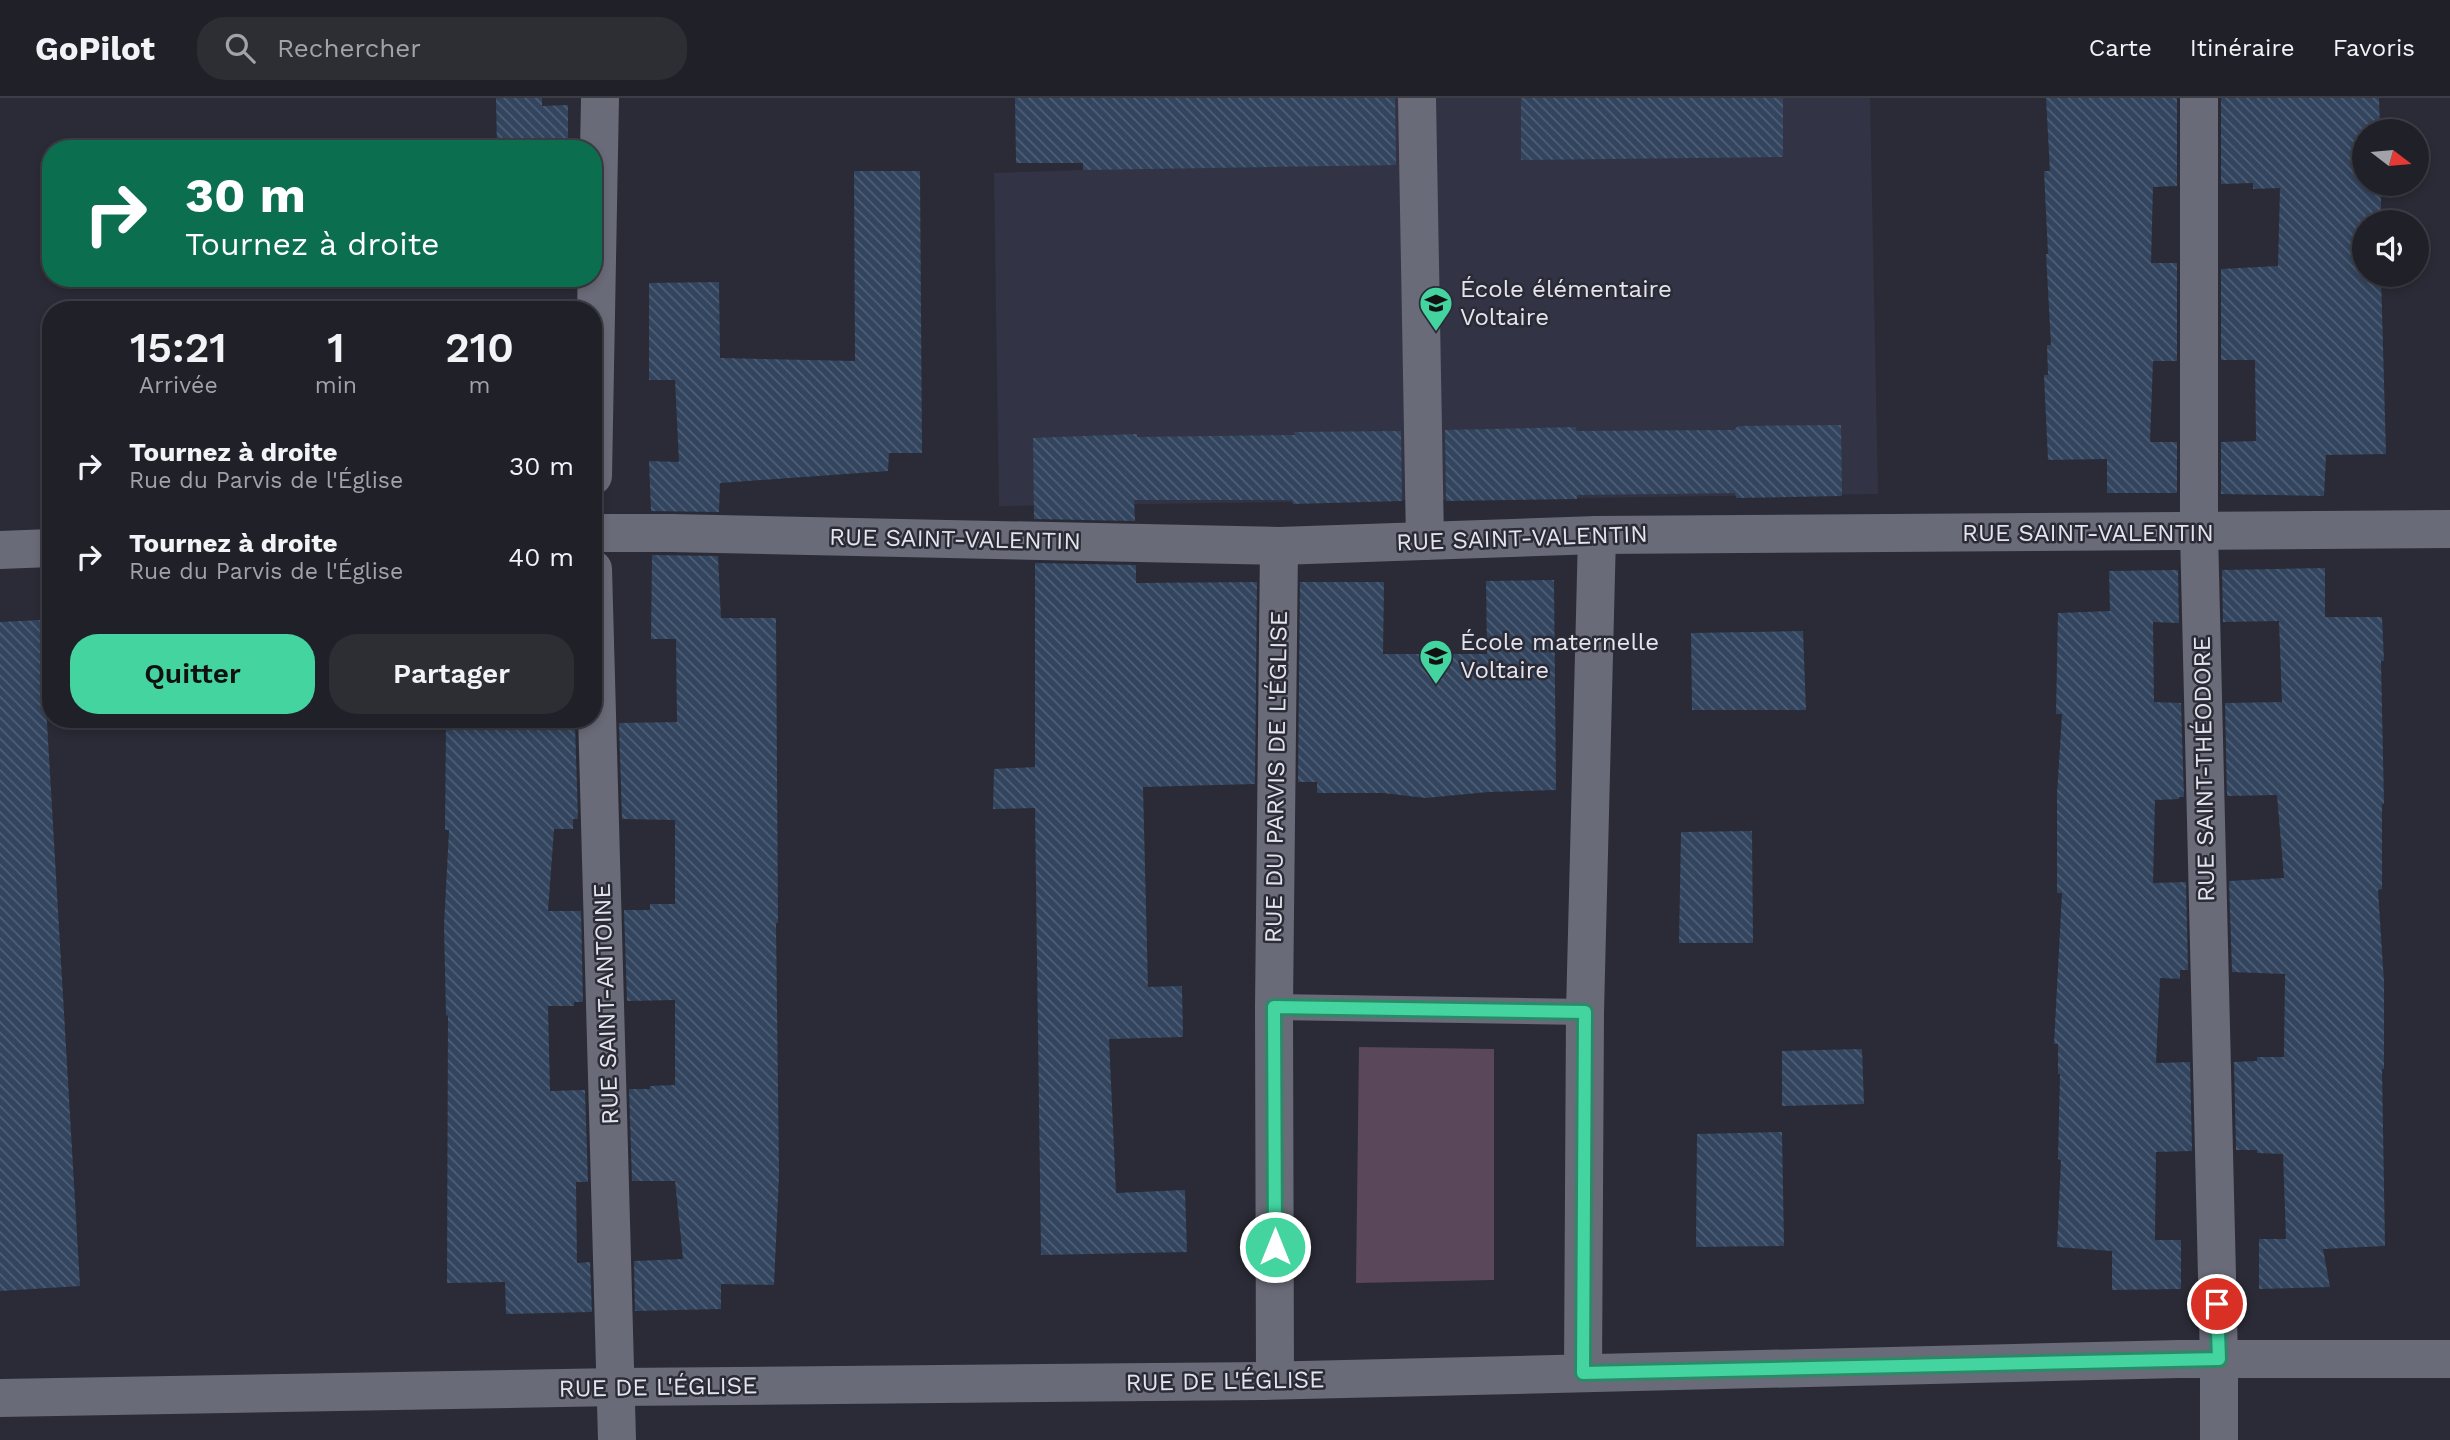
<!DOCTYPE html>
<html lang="fr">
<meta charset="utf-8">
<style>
:root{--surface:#202028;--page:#2d2d34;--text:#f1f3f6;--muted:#a2a3a8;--line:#3d3e45;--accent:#43d4a0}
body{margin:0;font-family:"Work Sans",sans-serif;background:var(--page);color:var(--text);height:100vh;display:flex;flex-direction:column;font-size:26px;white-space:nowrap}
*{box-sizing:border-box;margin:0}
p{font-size:23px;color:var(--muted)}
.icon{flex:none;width:38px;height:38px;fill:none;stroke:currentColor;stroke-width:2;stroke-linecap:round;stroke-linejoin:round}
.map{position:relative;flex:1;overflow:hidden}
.details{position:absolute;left:42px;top:203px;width:560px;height:427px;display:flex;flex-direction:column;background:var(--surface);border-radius:28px;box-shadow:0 4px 10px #0003,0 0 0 2px var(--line)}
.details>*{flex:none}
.guide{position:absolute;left:42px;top:42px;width:560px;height:147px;border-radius:28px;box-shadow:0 4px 10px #0003,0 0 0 2px var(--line);background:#0b6e4f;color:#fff;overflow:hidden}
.needle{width:46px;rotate:106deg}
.tools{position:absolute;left:2352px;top:21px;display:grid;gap:14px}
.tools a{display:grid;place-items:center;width:77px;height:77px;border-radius:50%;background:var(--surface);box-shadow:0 4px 10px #0003,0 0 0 2px var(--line);font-size:35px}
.pin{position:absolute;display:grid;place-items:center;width:60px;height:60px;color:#fff;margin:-30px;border:4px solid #fff;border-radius:50%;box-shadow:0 2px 7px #0007}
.me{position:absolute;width:77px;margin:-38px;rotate:0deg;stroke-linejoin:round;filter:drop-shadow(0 0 5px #0008)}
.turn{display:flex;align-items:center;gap:24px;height:147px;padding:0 28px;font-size:32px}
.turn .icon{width:91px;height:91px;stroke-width:2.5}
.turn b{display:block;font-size:49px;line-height:60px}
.eta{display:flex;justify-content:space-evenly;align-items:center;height:119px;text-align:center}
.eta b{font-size:42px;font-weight:600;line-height:49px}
.button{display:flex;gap:14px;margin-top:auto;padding:14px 28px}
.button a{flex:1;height:80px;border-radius:28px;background:var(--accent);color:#111;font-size:28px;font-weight:600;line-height:80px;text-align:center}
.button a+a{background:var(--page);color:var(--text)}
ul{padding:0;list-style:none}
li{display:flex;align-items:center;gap:21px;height:91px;padding:0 28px}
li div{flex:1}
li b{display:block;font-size:26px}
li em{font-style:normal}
header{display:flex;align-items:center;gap:42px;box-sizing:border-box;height:98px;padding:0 35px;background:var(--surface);border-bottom:2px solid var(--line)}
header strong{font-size:33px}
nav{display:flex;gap:38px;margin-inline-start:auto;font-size:24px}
.search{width:490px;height:63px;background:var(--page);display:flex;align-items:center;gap:18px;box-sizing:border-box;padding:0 24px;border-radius:28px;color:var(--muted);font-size:26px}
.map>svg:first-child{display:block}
</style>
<header>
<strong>GoPilot</strong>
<div class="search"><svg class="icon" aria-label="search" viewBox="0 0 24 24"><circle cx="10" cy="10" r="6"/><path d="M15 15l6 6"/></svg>Rechercher</div>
<nav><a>Carte</a><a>Itinéraire</a><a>Favoris</a></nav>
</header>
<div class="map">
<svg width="2450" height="1342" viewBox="0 0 2450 1342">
<defs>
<pattern id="building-back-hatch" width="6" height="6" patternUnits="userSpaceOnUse" patternTransform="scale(1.75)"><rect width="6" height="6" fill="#32445e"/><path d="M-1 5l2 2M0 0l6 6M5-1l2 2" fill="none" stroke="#505f75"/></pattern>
</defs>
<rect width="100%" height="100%" fill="#2a2b36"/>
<!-- built -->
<path fill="#323445" d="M1082,0H1870L1878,396L999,408L994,75L1083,72Z"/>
<!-- pitch -->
<path fill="#5a4759" d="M1359,949L1494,951V1182L1356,1185Z"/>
<!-- building -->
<g fill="url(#building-back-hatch)">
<path d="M496,0H542V8L568,7V51H497Z"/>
<path d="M1015,0H1395L1396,67L1083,72V65H1016Z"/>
<path d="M1521,0H1783V59L1521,62Z"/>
<path d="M2046,0H2177V88L2153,89L2151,165H2177V263H2153L2150,344H2177V395H2107V361L2048,362L2044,277H2048L2047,247H2051L2046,156H2048L2044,73H2050Z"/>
<path d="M2221,0H2379L2380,33H2364V86H2381V124H2364V177H2381L2386,356L2326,357L2324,398L2221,396V344L2256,343L2255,262H2221V171L2278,168L2280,90L2253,91V85L2221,86Z"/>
<path d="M854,73H920L922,355H889L888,373L720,385L719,414L651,413L649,363L679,364L675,282H649V185L719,184L720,260L855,263Z"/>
<path d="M1841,327L1842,398L1736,400L1735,395L1577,397V401L1446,403L1445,332L1576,329V333L1734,332L1738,328Z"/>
<path d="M1401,333L1402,403L1293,406L1292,402H1134L1135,423L1034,421L1033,340L1137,336V339L1295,337L1294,334Z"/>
<path d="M652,457L718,458L721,520H776L778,825H776L779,1077L774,1187L721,1186V1211L635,1213L634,1163L683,1161L675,1083H632L629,991H650V988L675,987V902L627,903L624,812H650V806H675V722L622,721L619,625L677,624L676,541H651Z"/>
<path d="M1035,465L1136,467V485L1257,484L1255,686L1143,689L1148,889L1182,888L1183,939L1109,941L1116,1095L1185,1092L1187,1154L1041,1157L1035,710L993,711L994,671L1035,669Z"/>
<path d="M2325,470V519H2382L2384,563H2381L2384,706H2382V791L2378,792L2384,884V971H2382L2385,1148L2323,1151L2330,1189L2259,1191V1141H2286L2283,1056L2257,1055V1052H2236L2234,964L2257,963V959H2284L2285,876L2232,874L2229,783L2284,780L2277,697L2227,698L2225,605L2282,604L2279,523L2223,524L2222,472Z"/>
<path d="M2178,472L2179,525L2153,524L2154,604L2181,605L2184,699H2179V701L2155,702L2153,785L2186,784L2188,872H2180V881L2160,880L2156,965L2190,964L2192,1053L2156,1054L2155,1142H2181V1191L2112,1192V1153L2057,1149L2061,1062L2058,1061L2060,976H2058V946H2054L2062,795H2057V697L2062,616H2056L2058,515L2110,513L2109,473Z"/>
<path d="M1554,482L1556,692L1488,694L1426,700L1383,695H1317V684H1298L1300,484H1384L1383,556H1487L1486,483Z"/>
<path d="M41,522L80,1188L0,1193V524Z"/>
<path d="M1803,533L1806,612H1692L1691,535Z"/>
<path d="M446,621H547V627L575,626L578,721H573V731H554L548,813H581L583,904H574V908H548L550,993L585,992L588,1084H576L577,1165L590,1164L592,1214L506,1216L505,1184L447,1185L448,918L446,917L444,828L449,732H445Z"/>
<path d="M1752,733L1753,845H1679L1681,734Z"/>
<path d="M1862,951L1864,1006L1782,1008V953Z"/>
<path d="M1782,1034L1784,1148L1696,1149L1697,1036Z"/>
</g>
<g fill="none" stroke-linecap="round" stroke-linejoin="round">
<!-- lane -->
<path stroke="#6a6b78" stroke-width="26" d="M1274,909L1585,914"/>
<!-- street -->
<g stroke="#6a6b78" stroke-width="38">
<path d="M1417,0L1425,443"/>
<path d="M2199,0V434L2219,1261V1342"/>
<path d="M593,378L600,0"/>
<path d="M593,435H671L1279,448L1597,437L2450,431"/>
<path d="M0,452L51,450"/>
<path d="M593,471L617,1342"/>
<path d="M1583,1275L1585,914L1597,437"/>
<path d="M1275,1282L1274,909L1279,448"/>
<path d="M0,1300L617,1289L1264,1283L2179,1261H2450"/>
</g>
</g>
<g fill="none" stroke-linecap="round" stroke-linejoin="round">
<defs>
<path id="route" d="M1275,1149L1274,909L1585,914L1583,1275L2219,1261L2217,1206"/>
</defs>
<!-- route casing -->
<use href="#route" stroke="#2c8a68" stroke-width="18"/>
<!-- route -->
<use href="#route" stroke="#43d4a0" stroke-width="12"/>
</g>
<!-- icons -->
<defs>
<symbol id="school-pin" viewBox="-11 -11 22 30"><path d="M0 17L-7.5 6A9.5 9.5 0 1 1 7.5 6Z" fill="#43d4a0" stroke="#2a2b36"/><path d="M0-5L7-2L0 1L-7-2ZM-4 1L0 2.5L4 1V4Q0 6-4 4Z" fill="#111"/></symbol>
</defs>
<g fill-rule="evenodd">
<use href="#school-pin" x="1417" y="186" width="38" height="52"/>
<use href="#school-pin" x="1417" y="539" width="38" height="52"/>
</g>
<g text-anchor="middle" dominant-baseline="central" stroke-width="5" stroke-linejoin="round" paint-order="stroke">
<!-- poi labels -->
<g font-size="24" fill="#e4e4ec" stroke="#2a2b36" text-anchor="start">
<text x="1460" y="191">École élémentaire<tspan x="1460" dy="28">Voltaire</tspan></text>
<text x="1460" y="544">École maternelle<tspan x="1460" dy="28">Voltaire</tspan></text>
</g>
<!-- street labels -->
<g font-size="24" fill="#e4e4ec" stroke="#2a2b36">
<text x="2088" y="435">RUE SAINT-VALENTIN</text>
<text transform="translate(1522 440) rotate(-2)">RUE SAINT-VALENTIN</text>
<text transform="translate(955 441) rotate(1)">RUE SAINT-VALENTIN</text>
<text transform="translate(2204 671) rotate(-91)">RUE SAINT-THÉODORE</text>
<text transform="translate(1276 679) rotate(-89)">RUE DU PARVIS DE L'ÉGLISE</text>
<text transform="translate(606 906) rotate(-92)">RUE SAINT-ANTOINE</text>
<text transform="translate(1225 1283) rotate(-1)">RUE DE L'ÉGLISE</text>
<text transform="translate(658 1289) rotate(-1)">RUE DE L'ÉGLISE</text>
</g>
</g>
</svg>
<div class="tools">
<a><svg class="needle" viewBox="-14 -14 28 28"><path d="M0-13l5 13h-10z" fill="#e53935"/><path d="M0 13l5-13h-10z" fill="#a2a3a8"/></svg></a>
<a><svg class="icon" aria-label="sound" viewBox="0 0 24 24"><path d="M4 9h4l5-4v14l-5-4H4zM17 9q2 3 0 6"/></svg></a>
</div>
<div class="pin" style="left:2217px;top:1206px;background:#d93025"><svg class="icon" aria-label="arrive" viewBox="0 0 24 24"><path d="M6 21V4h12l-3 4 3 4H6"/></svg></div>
<svg class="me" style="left:1275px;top:1149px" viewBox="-20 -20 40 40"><circle r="17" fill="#43d4a0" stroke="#fff" stroke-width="3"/><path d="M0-11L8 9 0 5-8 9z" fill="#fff"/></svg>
<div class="guide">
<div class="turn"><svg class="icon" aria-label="right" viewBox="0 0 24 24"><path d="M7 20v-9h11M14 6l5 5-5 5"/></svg><div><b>30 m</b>Tournez à droite</div></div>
</div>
<section class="details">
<div class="eta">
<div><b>15:21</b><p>Arrivée</p></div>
<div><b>1</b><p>min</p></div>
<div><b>210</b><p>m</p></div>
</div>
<ul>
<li><svg class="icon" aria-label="right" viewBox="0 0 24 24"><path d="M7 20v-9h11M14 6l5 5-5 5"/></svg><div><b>Tournez à droite</b><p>Rue du Parvis de l'Église</p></div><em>30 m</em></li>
<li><svg class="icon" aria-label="right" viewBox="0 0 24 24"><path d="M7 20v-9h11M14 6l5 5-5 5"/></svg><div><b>Tournez à droite</b><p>Rue du Parvis de l'Église</p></div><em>40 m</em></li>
</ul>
<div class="button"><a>Quitter</a><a>Partager</a></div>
</section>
</div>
